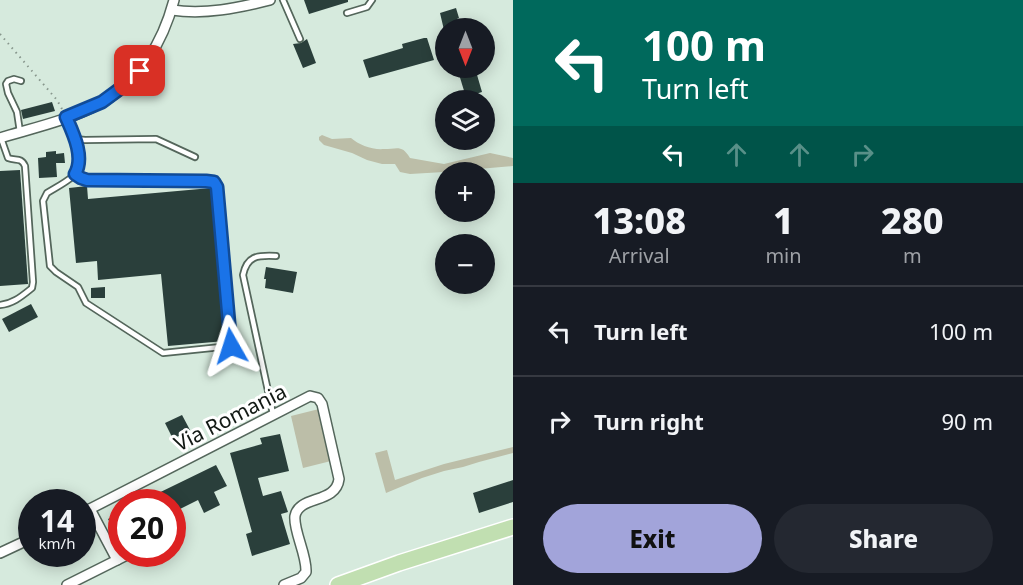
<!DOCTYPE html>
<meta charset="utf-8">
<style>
:root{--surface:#171b24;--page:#242831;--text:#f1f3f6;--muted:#9ea1a6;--line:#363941;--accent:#a2a4da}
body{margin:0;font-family:"Noto Sans",sans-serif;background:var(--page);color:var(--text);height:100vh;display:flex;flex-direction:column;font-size:22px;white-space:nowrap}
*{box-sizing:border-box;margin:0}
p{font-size:20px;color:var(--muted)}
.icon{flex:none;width:33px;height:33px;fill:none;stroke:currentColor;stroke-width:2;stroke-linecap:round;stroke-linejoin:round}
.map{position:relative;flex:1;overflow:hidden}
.details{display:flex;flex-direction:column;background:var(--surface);width:510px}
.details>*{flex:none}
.banner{background:#00695c;color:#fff;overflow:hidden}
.needle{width:39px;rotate:180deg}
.controls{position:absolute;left:435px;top:18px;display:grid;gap:12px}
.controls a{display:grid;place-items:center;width:60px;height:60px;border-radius:50%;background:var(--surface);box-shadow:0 3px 15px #0003;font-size:30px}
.speed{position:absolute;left:18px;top:489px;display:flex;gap:12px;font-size:30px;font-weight:700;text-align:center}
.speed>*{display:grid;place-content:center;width:78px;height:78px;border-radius:50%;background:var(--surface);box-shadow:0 3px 15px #0003;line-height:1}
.speed small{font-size:15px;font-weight:400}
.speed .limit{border:9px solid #d22;background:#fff;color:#111}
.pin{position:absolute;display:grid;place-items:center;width:51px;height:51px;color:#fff;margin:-26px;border-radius:12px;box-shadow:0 3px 9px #0006}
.me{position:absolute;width:66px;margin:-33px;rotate:354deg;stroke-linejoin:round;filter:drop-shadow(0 0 4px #0008)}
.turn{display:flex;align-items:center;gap:21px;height:126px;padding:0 30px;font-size:27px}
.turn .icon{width:78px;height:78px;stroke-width:2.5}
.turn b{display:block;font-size:42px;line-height:51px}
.lanes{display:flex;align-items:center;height:57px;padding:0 30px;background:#0003;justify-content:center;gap:30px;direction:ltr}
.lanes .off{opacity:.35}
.eta{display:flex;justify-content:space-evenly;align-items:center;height:102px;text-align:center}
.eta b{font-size:36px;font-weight:800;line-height:42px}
.button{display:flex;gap:12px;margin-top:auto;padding:12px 30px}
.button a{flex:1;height:69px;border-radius:36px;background:var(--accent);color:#111;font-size:24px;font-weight:800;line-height:69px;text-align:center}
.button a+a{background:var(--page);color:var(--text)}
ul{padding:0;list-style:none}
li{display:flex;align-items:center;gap:18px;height:90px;padding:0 30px;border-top:2px solid var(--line)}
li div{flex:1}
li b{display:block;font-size:22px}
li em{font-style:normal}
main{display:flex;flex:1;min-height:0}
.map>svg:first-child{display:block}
</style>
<main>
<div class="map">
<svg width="513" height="585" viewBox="0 0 513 585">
<rect width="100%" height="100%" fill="#d6eadd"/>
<!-- green -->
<g fill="#bcbea8">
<path d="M322,135L332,139L351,138C359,145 372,150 384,149C397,149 402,144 410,158L444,164L490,153L513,158V166L444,172L410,174L400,172L395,164H382L367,160L352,153L324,145L319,140V137Z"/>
<path d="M319,409L331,461L303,468L291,416Z"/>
<path d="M513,447V453L479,462L463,467L444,471L422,478L386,493L375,453L387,450L395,480L444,464Z"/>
</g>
<!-- building -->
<g fill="#2a3f3b">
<path d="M304,0H348V2L309,14Z"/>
<path d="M456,8L459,18L457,19L459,26L444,30L440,13Z"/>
<path d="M424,38H427L434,60L369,78L363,60L403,48L402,44Z"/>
<path d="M307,39L316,63L303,68L293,44L301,43Z"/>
<path d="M457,68H475L482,92L466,97Z"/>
<path d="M52,102L55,111L23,119L21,110Z"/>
<path d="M56,151V154L64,153L65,163H56L57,177L39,178L38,158L46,157V152Z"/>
<path d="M20,170L28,284L0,286V171Z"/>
<path d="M87,186L88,199L211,188L225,341L168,346L161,274L98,280L97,261L76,263L69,188Z"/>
<path d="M266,267L297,272L293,293L265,288L266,279H264Z"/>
<path d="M105,287V298H91V288Z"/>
<path d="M31,304L38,317L9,332L2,319Z"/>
<path d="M182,415L190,430L173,439L165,423Z"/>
<path d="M280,434L289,471L258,478L263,496L281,491L288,512L281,514L290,544L252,556L246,534L252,532L230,453L262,444L260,438Z"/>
<path d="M216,465L227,486L214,492L220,505L204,513L198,500L172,513V502H140Z"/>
<path d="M513,480V502L479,513L473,493Z"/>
<path d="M122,512V544L108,519Z"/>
</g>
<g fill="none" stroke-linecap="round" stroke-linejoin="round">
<defs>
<g id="lane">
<path d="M283,0L300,39"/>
<path d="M347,13L367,7L372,0"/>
<path d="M66,118C73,133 87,164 72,177C65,183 55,188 47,193L43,201L50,266L56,272L78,287L86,303L163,353L231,346L217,187L214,182L206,181L87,180L80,178L75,174"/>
<path d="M20,132L17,112L8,93L6,84L8,81L14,79L21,81"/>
<path d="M75,139L85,140L156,139L195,157"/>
<path d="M0,305C13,304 22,296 32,288L33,282L25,166C21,157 16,161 8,158L1,138"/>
<path d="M273,414L243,275C247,256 257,255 276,256"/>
</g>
<g id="street">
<path d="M172,10C205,15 238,8 270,0"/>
<path d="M0,138C33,128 70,120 101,103C140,81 163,42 174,0"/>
<path d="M82,513L310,396L318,398L322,404L339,479C336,504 299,495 295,516C293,530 307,555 306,572L301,578L284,585"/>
<path d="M0,553L32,538"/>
<path d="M117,560L129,554"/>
<path d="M67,585L117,560L90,509"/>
</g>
<path id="primary" d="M338,585L399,563L513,527"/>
</defs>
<!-- lane casing -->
<use href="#lane" stroke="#54665b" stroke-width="8"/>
<!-- street casing -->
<use href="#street" stroke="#54665b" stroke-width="12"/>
<!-- primary casing -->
<use href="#primary" stroke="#fff" stroke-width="18"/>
<!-- path -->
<path stroke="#87968c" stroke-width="2" stroke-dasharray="1.5 4.5" stroke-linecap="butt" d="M0,34L57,100L62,109"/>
<!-- lane -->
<use href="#lane" stroke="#fff" stroke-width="4.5"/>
<!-- street -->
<use href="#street" stroke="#fff" stroke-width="9"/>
<!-- primary -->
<use href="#primary" stroke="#c1dfb1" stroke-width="15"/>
</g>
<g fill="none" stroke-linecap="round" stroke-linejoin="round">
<defs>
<path id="route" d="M140,71L121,88L102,102L66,117C73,133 85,157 75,174L81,178L87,180L206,181L214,182L217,187L231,346"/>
</defs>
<!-- route casing -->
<use href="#route" stroke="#114b97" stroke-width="15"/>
<!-- route -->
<use href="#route" stroke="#1a73e8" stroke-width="10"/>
</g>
<g text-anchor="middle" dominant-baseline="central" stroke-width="6" stroke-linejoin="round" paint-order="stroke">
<!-- street labels -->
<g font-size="21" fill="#121914" stroke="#fff">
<text transform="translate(230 417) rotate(-27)">Via Romania</text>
</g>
</g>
</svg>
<div class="controls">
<a><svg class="needle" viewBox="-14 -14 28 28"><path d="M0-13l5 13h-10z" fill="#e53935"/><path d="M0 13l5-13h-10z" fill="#9ea1a6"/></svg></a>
<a><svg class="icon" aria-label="layers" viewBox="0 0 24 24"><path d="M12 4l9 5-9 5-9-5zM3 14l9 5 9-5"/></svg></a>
<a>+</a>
<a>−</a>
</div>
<div class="speed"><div>14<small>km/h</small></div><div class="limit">20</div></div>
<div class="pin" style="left:140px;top:71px;background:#d93025"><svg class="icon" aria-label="arrive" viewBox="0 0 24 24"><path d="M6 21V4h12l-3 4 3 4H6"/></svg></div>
<svg class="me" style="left:231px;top:346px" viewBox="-20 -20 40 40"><path d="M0-17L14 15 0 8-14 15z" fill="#1a73e8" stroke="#fff" stroke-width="4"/></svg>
</div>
<section class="details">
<div class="banner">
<div class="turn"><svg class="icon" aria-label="left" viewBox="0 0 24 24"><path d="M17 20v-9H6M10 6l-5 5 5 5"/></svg><div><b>100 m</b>Turn left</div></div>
<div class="lanes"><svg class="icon" aria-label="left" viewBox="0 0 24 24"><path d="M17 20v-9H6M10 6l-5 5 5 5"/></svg><svg class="icon off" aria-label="ahead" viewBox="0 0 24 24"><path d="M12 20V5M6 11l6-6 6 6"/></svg><svg class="icon off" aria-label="ahead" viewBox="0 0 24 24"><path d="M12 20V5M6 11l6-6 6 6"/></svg><svg class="icon off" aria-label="right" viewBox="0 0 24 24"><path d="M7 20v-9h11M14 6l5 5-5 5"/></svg></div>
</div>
<div class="eta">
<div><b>13:08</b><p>Arrival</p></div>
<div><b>1</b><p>min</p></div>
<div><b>280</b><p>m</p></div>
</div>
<ul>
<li><svg class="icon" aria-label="left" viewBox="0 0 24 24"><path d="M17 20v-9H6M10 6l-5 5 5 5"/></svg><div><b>Turn left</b></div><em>100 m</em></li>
<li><svg class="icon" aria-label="right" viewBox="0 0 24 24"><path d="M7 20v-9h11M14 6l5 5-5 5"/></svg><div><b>Turn right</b></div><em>90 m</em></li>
</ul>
<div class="button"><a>Exit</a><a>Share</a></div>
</section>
</main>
